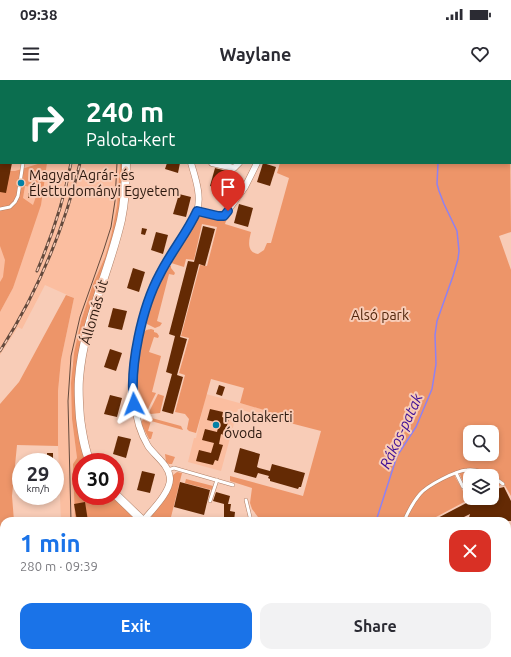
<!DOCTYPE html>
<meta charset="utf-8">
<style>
:root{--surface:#fff;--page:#f2f2f3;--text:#2b2b33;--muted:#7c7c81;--accent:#1a73e8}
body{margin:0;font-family:Ubuntu,sans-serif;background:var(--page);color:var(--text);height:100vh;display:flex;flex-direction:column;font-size:15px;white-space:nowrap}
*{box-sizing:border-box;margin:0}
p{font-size:13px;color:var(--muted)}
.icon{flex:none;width:22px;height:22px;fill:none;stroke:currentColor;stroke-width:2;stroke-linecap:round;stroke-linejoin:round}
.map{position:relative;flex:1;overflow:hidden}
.sheet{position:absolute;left:0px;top:437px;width:511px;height:140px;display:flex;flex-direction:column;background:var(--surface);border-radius:12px 12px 0 0;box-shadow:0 2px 6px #0003}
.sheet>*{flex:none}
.banner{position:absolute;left:0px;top:0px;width:511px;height:84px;box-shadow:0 2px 6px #0003;background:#0b6e4f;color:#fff;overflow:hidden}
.tools{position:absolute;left:463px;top:345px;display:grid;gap:8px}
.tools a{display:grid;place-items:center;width:36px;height:36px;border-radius:8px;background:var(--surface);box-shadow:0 2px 6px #0003;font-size:20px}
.speed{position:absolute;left:12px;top:373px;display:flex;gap:8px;font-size:20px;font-weight:700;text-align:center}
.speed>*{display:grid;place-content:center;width:52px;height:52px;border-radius:50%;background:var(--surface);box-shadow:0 2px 6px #0003;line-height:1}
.speed small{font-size:10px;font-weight:400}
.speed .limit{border:6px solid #d22;background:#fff;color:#111}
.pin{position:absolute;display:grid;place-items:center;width:34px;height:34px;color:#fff;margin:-41px -17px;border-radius:50% 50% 50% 0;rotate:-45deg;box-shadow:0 0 4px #0007}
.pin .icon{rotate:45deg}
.me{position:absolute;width:44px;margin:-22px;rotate:357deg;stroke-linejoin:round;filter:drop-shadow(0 0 3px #0008)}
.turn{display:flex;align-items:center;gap:14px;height:84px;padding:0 20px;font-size:18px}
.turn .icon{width:52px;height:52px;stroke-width:2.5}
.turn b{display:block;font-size:28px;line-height:34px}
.round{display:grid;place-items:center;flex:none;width:42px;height:42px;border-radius:12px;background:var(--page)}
.head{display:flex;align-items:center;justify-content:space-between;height:68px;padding:0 20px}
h1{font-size:24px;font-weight:700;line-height:30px;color:var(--accent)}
.button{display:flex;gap:8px;margin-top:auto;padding:8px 20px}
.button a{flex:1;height:46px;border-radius:12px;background:var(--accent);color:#fff;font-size:16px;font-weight:700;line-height:46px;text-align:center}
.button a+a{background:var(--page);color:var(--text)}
.status{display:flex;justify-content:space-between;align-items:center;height:28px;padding:0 20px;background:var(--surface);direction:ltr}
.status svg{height:11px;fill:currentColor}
header{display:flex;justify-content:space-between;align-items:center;height:52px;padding:0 20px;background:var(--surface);font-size:18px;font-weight:700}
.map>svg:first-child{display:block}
</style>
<div class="status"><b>09:38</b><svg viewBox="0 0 49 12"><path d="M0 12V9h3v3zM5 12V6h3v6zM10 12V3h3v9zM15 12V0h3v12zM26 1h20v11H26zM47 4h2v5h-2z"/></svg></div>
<header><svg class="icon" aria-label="menu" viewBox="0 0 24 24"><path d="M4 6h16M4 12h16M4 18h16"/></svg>Waylane<svg class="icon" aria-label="heart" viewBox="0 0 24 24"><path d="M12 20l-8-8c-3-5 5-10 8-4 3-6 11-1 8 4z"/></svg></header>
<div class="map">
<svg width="511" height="577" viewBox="0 0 511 577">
<rect width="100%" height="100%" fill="#f8ccb7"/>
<!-- built -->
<g fill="#fbbea0">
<path d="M0,0H122L1,1V83H120L117,126L111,156L105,177L93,204L81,241L72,286V339L77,378L73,384L75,441H61L58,366V311L61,280L74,218L45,205L22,249L18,247L0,275V232L13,208L38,123L0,207Z"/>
<path d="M206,314L265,330L263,336L238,329L221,391L188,382L194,358H196Z"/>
<path d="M507,519L508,520L511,519V540L507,542Z"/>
<path d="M0,557H4V573H15V577H0Z"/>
<rect x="172" y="573" width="40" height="4"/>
</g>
<!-- green -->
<g fill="#ed9569" fill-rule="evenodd">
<path d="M137,0H492L493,1H137Z"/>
<path d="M510,50L511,152L499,156L511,190V416L504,404L496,407L494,404L492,405V396H470V408C463,405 461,397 458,390L453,393L468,420L436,437L425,441H261L252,429L250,423L252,408L230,401V396L303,416L321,351L263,336L264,330L240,323L244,308L211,299L196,353L189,351L187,349L189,339L185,334L175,332L185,295L179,293L189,258L181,256L200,185L207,186L217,147L202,144L194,180L186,179L184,187L168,182C174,174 196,135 204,134C211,134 220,137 227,138L225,144L251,152C249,160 246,172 258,174L264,170L267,163H271L289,98L277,93L280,83H510ZM470,352H492V374H470Z"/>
<path d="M41,83H47L41,125L13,208L0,232V202L3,197L5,180L0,166V91H15ZM25,106L39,108L33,125L23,118Z"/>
<path d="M120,83H124L118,138L79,274L82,371L85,382H81V416H111L134,437L136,441H75L73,384L77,378L72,339L71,303L74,273L81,241L93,204L105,177L111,156L117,126Z"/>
<path d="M167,186H171V188L175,193L174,195L169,194L157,241L162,243L160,246L155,248L147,244L146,239L156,206Z"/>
<path d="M66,215L74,218L61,280L58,311V366L17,365L12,416L14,441H4V500L0,499V324L19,302Z"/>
<path d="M151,249L154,250V252L157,253L159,256L158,258L154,257L149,272L161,276L152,312L156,313L148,329L143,331L139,329C135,318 138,259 145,251C147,249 148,250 151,249Z"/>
<path d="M158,314L164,316L160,333L151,334L149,333L150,330Z"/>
<path d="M145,337H148L181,346L183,350L151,341L148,351L153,352L151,359H149L141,343L143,339Z"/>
<path d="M165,374L175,377L172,384H169L166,382Z"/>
<path d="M177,392L182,393L171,437L168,441H151L152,434L171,408L173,395Z"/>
<path d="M186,399L213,406L212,410L185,403Z"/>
</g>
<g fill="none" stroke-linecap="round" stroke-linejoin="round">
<!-- stream -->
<g stroke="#8f81f1" stroke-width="1.5">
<path d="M433,0V1"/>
<path d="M376,441L397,376L416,347L432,309L436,284L435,255L437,241L453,196L458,179L459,171L457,151L444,124L439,111L437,104L438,83"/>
<path d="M362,573V577"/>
</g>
</g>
<!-- building -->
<g fill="#642a04">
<path d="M0,83H12L6,113L0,112Z"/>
<path d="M167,83H180L178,93L165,89Z"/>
<path d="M263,83L276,87L270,106L257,102Z"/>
<path d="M215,88L227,91L222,110L210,106Z"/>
<path d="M28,113H34L35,118H28Z"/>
<path d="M179,114L191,117L186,137L173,134Z"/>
<path d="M239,124L253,128L248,147L234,143Z"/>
<path d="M203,146L215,149L205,186L199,184L180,257L187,259L177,295L183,297L173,334L162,331L172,294L166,292L175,256L169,254L188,181L194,182Z"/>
<path d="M142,148L147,149L145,155L141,154Z"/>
<path d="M156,152L168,155L163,174L151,170Z"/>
<path d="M133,188L145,192L139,212L127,208Z"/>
<path d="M113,228L127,231L122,250L108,247Z"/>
<path d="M110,269L122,273L116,291L104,287Z"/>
<path d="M219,305L225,307L222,316L216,314Z"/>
<path d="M110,315L122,318L117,337L104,334Z"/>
<path d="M210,329L223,332L222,337L229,339L224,355L221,354L219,364L223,365L218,381L215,380L213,385L196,381L199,370L211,373L214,363L202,360L205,349L217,352L219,343L207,340Z"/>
<path d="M118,356L131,359L126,378L113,374Z"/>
<path d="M240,368L260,374L257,387L259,388L270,391L272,384L305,393L301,407H299L298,409L270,401V399L268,398L269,396L258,393L256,398L234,392Z"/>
<rect x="47" y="373" width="6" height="9"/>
<path d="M142,391L155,394L150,413L137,410Z"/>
<path d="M492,401L496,409L504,407L511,421V441H468L470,434L456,441H432L474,419L473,418H492Z"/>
<path d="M180,402L210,410L204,435L174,427Z"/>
<path d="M216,412L230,416L228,424H231L230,431L235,432L234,441H224V424L213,421Z"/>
<path d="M85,422L88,441H77L74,424Z"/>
</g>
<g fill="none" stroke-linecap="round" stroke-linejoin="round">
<defs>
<g id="lane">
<path d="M0,55H1"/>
<path d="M0,129L10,127L15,122L18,116L23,83"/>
<path d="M168,390L174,388L233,405"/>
<path d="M456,393L463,407L470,411"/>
<path d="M492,396L503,404"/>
<path d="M246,420L251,441"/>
<path d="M210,421L217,400"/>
<path d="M171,441H177"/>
<path d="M404,441C408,432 413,422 420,414C428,405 455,391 467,390C476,389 484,392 491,396"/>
<path d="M444,573L446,577"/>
<path d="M421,577L427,573"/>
<path d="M456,577L465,573"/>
</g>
<g id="street">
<path d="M212,83L234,88L239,83"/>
<path d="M197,131L218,136H224L245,107L257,83"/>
<path d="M143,441C151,431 171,412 170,398C169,385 155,376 148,366C131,338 133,306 136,275C140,241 151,206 169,177C178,163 193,147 197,131C202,116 195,97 191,83"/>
<path d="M19,573V577"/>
<path d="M114,573V577"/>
<path d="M266,573V577"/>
<path d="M427,573L429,577"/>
</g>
<g id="secondary">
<path d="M497,0V1"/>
<path d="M130,1V0"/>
<path d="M510,37L511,40"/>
<path d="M90,382C84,368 82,353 80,338C79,325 78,312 79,299C83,244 109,193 121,140C125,121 126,102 126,83"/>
<path d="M115,414L143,441"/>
</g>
<g id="primary">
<path d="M507,484L511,482"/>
<path d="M507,492L511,490"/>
<path d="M0,546L4,545"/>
</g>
</defs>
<!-- lane casing -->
<use href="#lane" stroke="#b07f66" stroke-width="4"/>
<!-- street casing -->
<use href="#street" stroke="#b07f66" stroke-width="7"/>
<!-- secondary casing -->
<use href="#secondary" stroke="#b07f66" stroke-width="9"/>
<!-- primary casing -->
<use href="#primary" stroke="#b07f66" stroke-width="10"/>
<!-- lane -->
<use href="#lane" stroke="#fff" stroke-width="3"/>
<!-- street -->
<use href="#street" stroke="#fff" stroke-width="6"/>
<!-- secondary -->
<use href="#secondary" stroke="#fff" stroke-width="8"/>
<!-- primary -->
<use href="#primary" stroke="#fff" stroke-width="9"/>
<!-- tram -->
<g stroke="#644a3d" stroke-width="1">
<path d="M111,0V1"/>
<path d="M120,1V0"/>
<path d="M71,441L68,321L71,276L80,237L103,172L111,147L115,121L117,83"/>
<path d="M507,506L511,503"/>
</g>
<defs>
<g id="rail">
<path d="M83,1V0"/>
<path d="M94,1V0"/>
<path d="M37,191C52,156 64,120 71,83"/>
<path d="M0,271C37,213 64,150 80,83"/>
</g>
</defs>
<!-- rail casing -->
<use href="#rail" stroke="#644a3d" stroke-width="3"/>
<!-- rail -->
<use href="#rail" stroke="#f8ccb7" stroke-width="1.5" stroke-dasharray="4.5" stroke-linecap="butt"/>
</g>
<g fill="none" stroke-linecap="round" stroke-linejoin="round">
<defs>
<path id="route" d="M134,324C129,287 142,227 160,194C171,172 187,153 197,131L218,136H224L228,131"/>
</defs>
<!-- route casing -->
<use href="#route" stroke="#114b97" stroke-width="10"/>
<!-- route -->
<use href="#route" stroke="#1a73e8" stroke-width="7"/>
</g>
<!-- markers -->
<g fill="#0281a6" stroke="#f8ccb7" stroke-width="1.5">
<circle cx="21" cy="103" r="4"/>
<circle cx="216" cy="345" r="4"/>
</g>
<g text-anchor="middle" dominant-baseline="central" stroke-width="4" stroke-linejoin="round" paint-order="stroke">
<!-- poi labels -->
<g font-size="14" fill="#2b180e" stroke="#f8ccb7" text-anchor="start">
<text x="29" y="95">Magyar Agrár- és<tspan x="29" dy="16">Élettudományi Egyetem</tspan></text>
<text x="224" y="337">Palotakerti<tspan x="224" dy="16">óvoda</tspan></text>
</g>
<!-- street labels -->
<g font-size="14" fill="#2b180e" stroke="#f8ccb7">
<text transform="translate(94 232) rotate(-74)">Állomás út</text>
</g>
<!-- park labels -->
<g font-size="14" fill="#51250b" stroke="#f8ccb7">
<text x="380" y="235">Alsó park</text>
</g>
<!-- water labels -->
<g font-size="15" font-style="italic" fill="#3d0e96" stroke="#f8ccb7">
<text transform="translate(401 351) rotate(-65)">Rákos-patak</text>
</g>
</g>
</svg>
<div class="tools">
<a><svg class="icon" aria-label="search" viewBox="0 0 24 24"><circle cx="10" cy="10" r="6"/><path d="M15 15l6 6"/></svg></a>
<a><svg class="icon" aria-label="layers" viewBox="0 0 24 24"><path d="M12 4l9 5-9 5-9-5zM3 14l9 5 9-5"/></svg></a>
</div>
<div class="speed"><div>29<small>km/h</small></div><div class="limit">30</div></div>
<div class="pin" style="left:228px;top:131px;background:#d93025"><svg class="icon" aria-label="arrive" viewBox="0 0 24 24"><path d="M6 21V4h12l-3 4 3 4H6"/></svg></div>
<svg class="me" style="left:134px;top:324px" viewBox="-20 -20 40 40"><path d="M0-17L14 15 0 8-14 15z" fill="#1a73e8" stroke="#fff" stroke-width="4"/></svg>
<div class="banner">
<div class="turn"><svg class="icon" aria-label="right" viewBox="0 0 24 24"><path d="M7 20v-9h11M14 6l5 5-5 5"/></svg><div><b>240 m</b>Palota-kert</div></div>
</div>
<section class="sheet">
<div class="head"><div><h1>1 min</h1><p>280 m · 09:39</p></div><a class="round" style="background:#d93025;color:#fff"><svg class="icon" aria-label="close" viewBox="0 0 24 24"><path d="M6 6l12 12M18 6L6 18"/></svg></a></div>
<div class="button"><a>Exit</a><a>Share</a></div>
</section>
</div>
